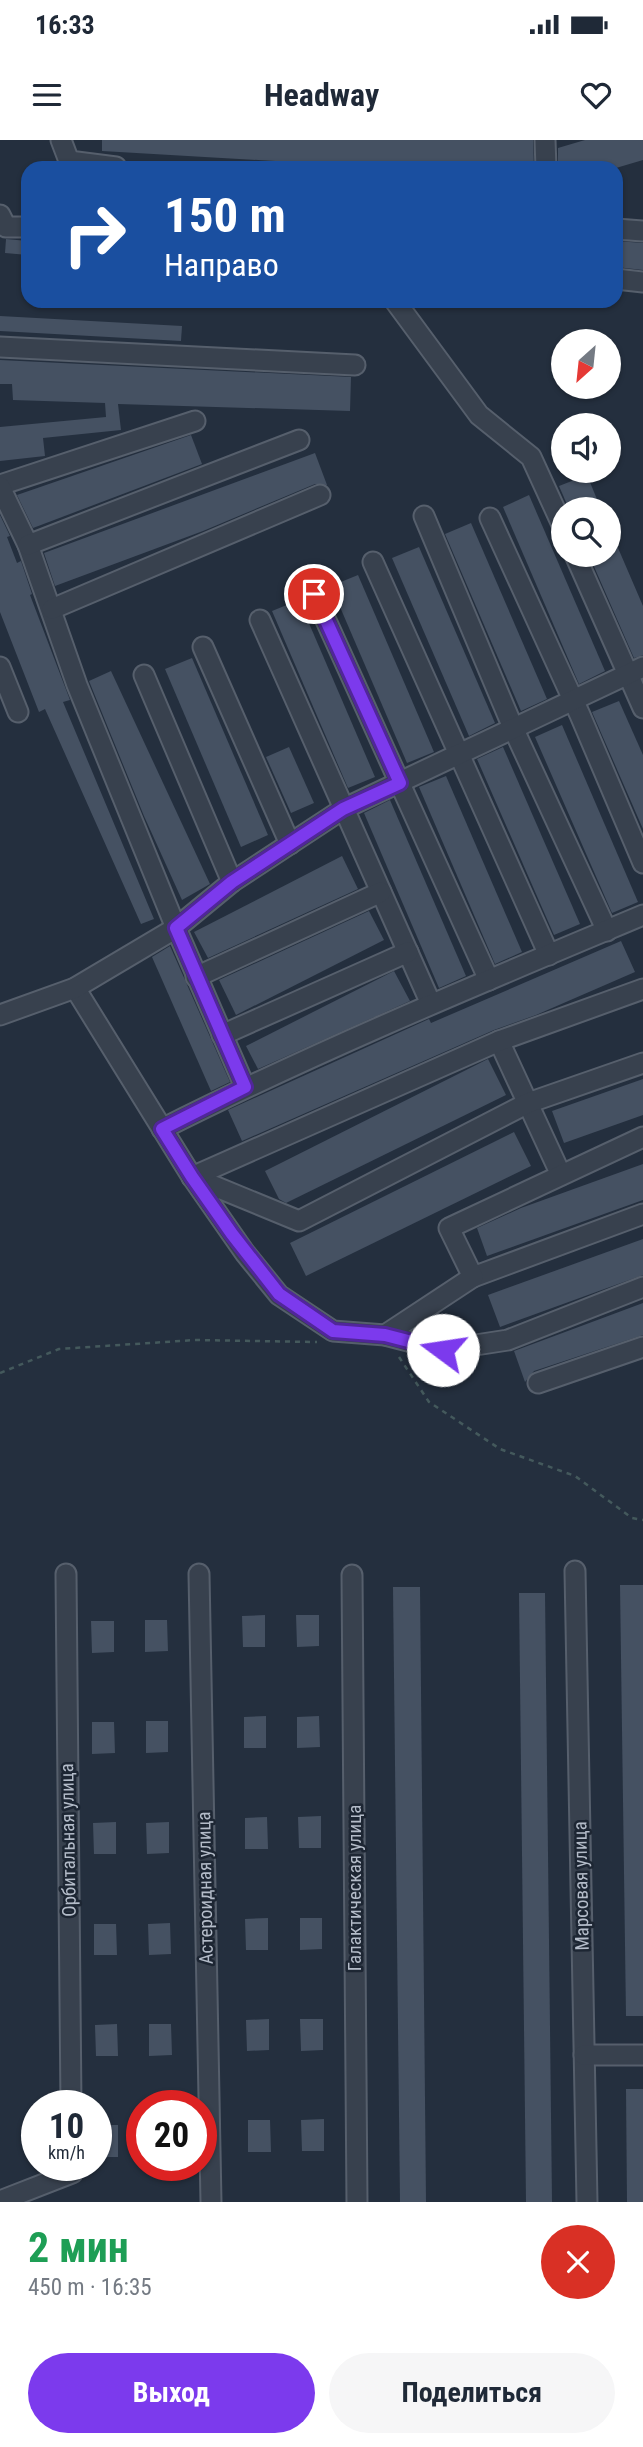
<!DOCTYPE html>
<html lang="ru">
<meta charset="utf-8">
<style>
:root{--surface:#fff;--page:#f6f6f7;--text:#1f2937;--muted:#747a83;--accent:#7c3aed}
body{margin:0;font-family:"Roboto Condensed",sans-serif;background:var(--page);color:var(--text);height:100vh;display:flex;flex-direction:column;font-size:26px;white-space:nowrap}
*{box-sizing:border-box;margin:0}
p{font-size:23px;color:var(--muted)}
.icon{flex:none;width:38px;height:38px;fill:none;stroke:currentColor;stroke-width:2;stroke-linecap:round;stroke-linejoin:round}
.map{position:relative;height:2062px;overflow:hidden}
.drawer{display:flex;flex-direction:column;background:var(--surface);flex:1}
.drawer>*{flex:none}
.banner{position:absolute;left:21px;top:21px;width:602px;height:147px;border-radius:21px;box-shadow:0 2px 5px #0004;background:#1a4fa0;color:#fff;overflow:hidden}
.needle{width:46px;rotate:207deg}
.buttons{position:absolute;left:551px;top:189px;display:grid;gap:14px}
.buttons a{display:grid;place-items:center;width:70px;height:70px;border-radius:50%;background:var(--surface);box-shadow:0 2px 5px #0004;font-size:35px}
.speed{position:absolute;left:21px;top:1950px;display:flex;gap:14px;font-size:35px;font-weight:700;text-align:center}
.speed>*{display:grid;place-content:center;width:91px;height:91px;border-radius:50%;background:var(--surface);box-shadow:0 2px 5px #0004;line-height:1}
.speed small{font-size:18px;font-weight:400}
.speed .limit{border:10px solid #d22;background:#fff;color:#111}
.pin{position:absolute;display:grid;place-items:center;width:60px;height:60px;color:#fff;margin:-30px;border:4px solid #fff;border-radius:50%;box-shadow:0 2px 7px #0007}
.me{position:absolute;width:77px;margin:-38px;rotate:284deg;stroke-linejoin:round;filter:drop-shadow(0 0 5px #0008)}
.turn{display:flex;align-items:center;gap:24px;height:147px;padding:0 28px;font-size:32px}
.turn .icon{width:91px;height:91px;stroke-width:2.5}
.turn b{display:block;font-size:49px;line-height:60px}
.round{display:grid;place-items:center;flex:none;width:74px;height:74px;border-radius:37px;background:var(--page)}
.overview{display:flex;align-items:center;justify-content:space-between;height:119px;padding:0 28px}
h1{font-size:42px;font-weight:700;line-height:52px;color:#1e9e55}
.action{display:flex;gap:14px;margin-top:auto;padding:14px 28px}
.action a{flex:1;height:80px;border-radius:42px;background:var(--accent);color:#fff;font-size:28px;font-weight:700;line-height:80px;text-align:center}
.action a+a{background:var(--page);color:var(--text)}
.status{display:flex;justify-content:space-between;align-items:center;height:49px;padding:0 35px;background:var(--surface);direction:ltr}
.status svg{height:19px;fill:currentColor}
header{display:flex;justify-content:space-between;align-items:center;height:91px;padding:0 28px;background:var(--surface);font-size:32px;font-weight:700}
.map>svg:first-child{display:block}
</style>
<div class="status"><b>16:33</b><svg viewBox="0 0 49 12"><path d="M0 12V9h3v3zM5 12V6h3v6zM10 12V3h3v9zM15 12V0h3v12zM26 1h20v11H26zM47 4h2v5h-2z"/></svg></div>
<header><svg class="icon" aria-label="menu" viewBox="0 0 24 24"><path d="M4 6h16M4 12h16M4 18h16"/></svg>Headway<svg class="icon" aria-label="heart" viewBox="0 0 24 24"><path d="M12 20l-8-8c-3-5 5-10 8-4 3-6 11-1 8 4z"/></svg></header>
<div class="map">
<svg width="643" height="2062" viewBox="0 0 643 2062">
<rect width="100%" height="100%" fill="#242f3e"/>
<!-- building -->
<g fill="#455162">
<path d="M102,0H533L534,28H394L102,11Z"/>
<path d="M585,0H643V20L616,28H558V8Z"/>
<path d="M6,99L28,101V115L5,113Z"/>
<path d="M616,101L643,103V130L616,127Z"/>
<path d="M0,176L182,186L181,201L0,191Z"/>
<path d="M0,220L351,237L350,271L118,264L121,290L43,298L45,316L0,321V287L106,277L105,263L13,260L12,244H0Z"/>
<path d="M191,295L202,324L33,388L17,355Z"/>
<path d="M315,313L327,345L315,344L203,391L55,446L44,413Z"/>
<path d="M587,335L601,369H569L559,346Z"/>
<path d="M529,355L605,531L579,544L503,367Z"/>
<path d="M0,375L10,396L7,397L17,423L21,421L32,454L30,455L70,560L63,562L154,779L141,784L45,569L39,572L0,472Z"/>
<path d="M471,383L547,559L521,571L445,394Z"/>
<path d="M609,387L643,466V515L634,518L589,415H609Z"/>
<path d="M419,407L495,583L469,596L392,418Z"/>
<path d="M358,435L434,612L407,623L331,446Z"/>
<path d="M299,460L375,637L348,648L272,471Z"/>
<path d="M192,518L268,695L241,707L165,529Z"/>
<path d="M111,531L210,744L182,760L144,676L89,541Z"/>
<path d="M619,561L643,615V689L592,572Z"/>
<path d="M562,585L638,762L612,773L535,597Z"/>
<path d="M289,607L314,663L291,673L266,617Z"/>
<path d="M503,607L580,784L554,795L477,619Z"/>
<path d="M446,636L522,812L495,824L419,647Z"/>
<path d="M390,660L466,836L439,848L364,673Z"/>
<path d="M342,716L358,749L208,818L194,792Z"/>
<path d="M369,771L384,800L236,875L219,840Z"/>
<path d="M621,801L635,832L536,875L494,890L242,1001L228,970L429,879L431,883Z"/>
<path d="M170,806L230,942L211,951L152,817Z"/>
<path d="M394,831L410,861L258,929L246,906Z"/>
<path d="M488,919L506,955L286,1063L279,1059L265,1031Z"/>
<path d="M643,939V975L564,1003L552,971Z"/>
<path d="M514,992L531,1026L306,1136L290,1103Z"/>
<path d="M643,1024V1060L487,1116L477,1088L521,1068Z"/>
<path d="M643,1099V1135L500,1187L488,1155Z"/>
<path d="M643,1163V1195L534,1231L525,1242L514,1211Z"/>
<path d="M620,1445H643V1876H626Z"/>
<path d="M393,1447H420L426,2062H400Z"/>
<path d="M519,1453H545L552,2062H526Z"/>
<path d="M265,1475V1507H243L242,1476Z"/>
<path d="M296,1475H319V1506L297,1507Z"/>
<path d="M145,1480H167L168,1511L145,1512Z"/>
<path d="M91,1481H114V1512L92,1513Z"/>
<path d="M266,1576V1608H244V1577Z"/>
<path d="M319,1576L320,1607L297,1608V1577Z"/>
<path d="M146,1581H168V1612L146,1613Z"/>
<path d="M92,1582H114L115,1613L92,1614Z"/>
<path d="M321,1676V1708H299L298,1677Z"/>
<path d="M267,1677L268,1709H245V1678Z"/>
<path d="M116,1682V1714H94L93,1683Z"/>
<path d="M169,1682V1713L147,1714L146,1683Z"/>
<path d="M268,1778V1810H246L245,1779Z"/>
<path d="M300,1778H322V1809L300,1810Z"/>
<path d="M170,1783L171,1814L149,1815L148,1784Z"/>
<path d="M94,1784H116L117,1815H94Z"/>
<path d="M269,1879V1910L247,1911L246,1880Z"/>
<path d="M300,1879H323V1910L301,1911Z"/>
<path d="M117,1884L118,1916H96L95,1885Z"/>
<path d="M149,1884H171L172,1915L149,1916Z"/>
<path d="M626,1949H643V2062H627Z"/>
<path d="M324,1979V2011H302L301,1980Z"/>
<path d="M248,1980H270L271,2012H248Z"/>
<path d="M108,1985H118V2017H96V1986Z"/>
</g>
<g fill="none" stroke-linecap="round" stroke-linejoin="round">
<defs>
<g id="minor">
<path d="M61,0L69,21L116,27"/>
<path d="M545,0L546,28"/>
<path d="M0,75L6,87H28"/>
<path d="M616,89L643,91"/>
<path d="M616,139L643,142"/>
<path d="M395,161L479,275L531,317L564,389"/>
<path d="M0,207L355,225"/>
<path d="M0,345L195,281"/>
<path d="M0,347L28,405L77,545L176,788L245,947"/>
<path d="M424,376L514,590L607,791"/>
<path d="M490,378L580,575L643,723"/>
<path d="M28,405L299,300"/>
<path d="M575,415L643,568"/>
<path d="M373,422L549,815"/>
<path d="M314,454L489,840"/>
<path d="M52,469L320,355"/>
<path d="M260,480L431,864"/>
<path d="M203,507L290,704"/>
<path d="M0,527L18,572"/>
<path d="M144,535L232,742"/>
<path d="M196,837L381,752"/>
<path d="M75,848L192,1037L245,1113L279,1155L333,1191L385,1195L443,1210L508,1200L643,1147"/>
<path d="M0,875L75,848L176,788L232,742L343,669L643,527"/>
<path d="M222,895L408,812"/>
<path d="M499,901L561,1035"/>
<path d="M162,989C319,910 481,843 643,775"/>
<path d="M192,1037L299,1081L528,963L643,923"/>
<path d="M192,1037L499,901L643,849"/>
<path d="M473,1137L643,1074"/>
<path d="M385,1195L473,1137L449,1088L643,997"/>
<path d="M538,1243L643,1207"/>
<path d="M575,1431L587,2062"/>
<path d="M66,1434L71,1965"/>
<path d="M199,1434L211,2062"/>
<path d="M352,1435L357,2062"/>
<path d="M584,1915H643"/>
<path d="M0,2061L72,2033V2025"/>
</g>
</defs>
<!-- minor casing -->
<use href="#minor" stroke="#565f6c" stroke-width="23"/>
<!-- path -->
<g stroke="#44595c" stroke-width="2.5" stroke-dasharray="5 5" stroke-linecap="butt">
<path d="M399,1217L429,1262L500,1309L575,1336L632,1378L643,1380"/>
<path d="M0,1233L59,1209L195,1200L317,1202"/>
</g>
<!-- minor -->
<use href="#minor" stroke="#38414e" stroke-width="19"/>
</g>
<g fill="none" stroke-linecap="round" stroke-linejoin="round">
<defs>
<path id="route" d="M314,454L400,643L343,669L232,742L176,788L245,947L162,989L192,1037L232,1094L279,1154L333,1191L385,1195L443,1210"/>
</defs>
<!-- route casing -->
<use href="#route" stroke="#51269a" stroke-width="18"/>
<!-- route -->
<use href="#route" stroke="#7c3aed" stroke-width="12"/>
</g>
<g text-anchor="middle" dominant-baseline="central" stroke-width="5" stroke-linejoin="round" paint-order="stroke">
<!-- street labels -->
<g font-size="19" fill="#b4bcc9" stroke="#1d2633">
<text transform="translate(68 1700) rotate(-91)">Орбитальная улица</text>
<text transform="translate(581 1746) rotate(-91)">Марсовая улица</text>
<text transform="translate(205 1748) rotate(-91)">Астероидная улица</text>
<text transform="translate(354 1748) rotate(-90)">Галактическая улица</text>
</g>
</g>
</svg>
<div class="buttons">
<a><svg class="needle" viewBox="-14 -14 28 28"><path d="M0-13l5 13h-10z" fill="#e53935"/><path d="M0 13l5-13h-10z" fill="#747a83"/></svg></a>
<a><svg class="icon" aria-label="sound" viewBox="0 0 24 24"><path d="M4 9h4l5-4v14l-5-4H4zM17 9q2 3 0 6"/></svg></a>
<a><svg class="icon" aria-label="search" viewBox="0 0 24 24"><circle cx="10" cy="10" r="6"/><path d="M15 15l6 6"/></svg></a>
</div>
<div class="speed"><div>10<small>km/h</small></div><div class="limit">20</div></div>
<div class="pin" style="left:314px;top:454px;background:#d93025"><svg class="icon" aria-label="arrive" viewBox="0 0 24 24"><path d="M6 21V4h12l-3 4 3 4H6"/></svg></div>
<svg class="me" style="left:443px;top:1210px" viewBox="-20 -20 40 40"><circle r="19" fill="#fff"/><path d="M0-13L10 11 0 6-10 11z" fill="#7c3aed"/></svg>
<div class="banner">
<div class="turn"><svg class="icon" aria-label="right" viewBox="0 0 24 24"><path d="M7 20v-9h11M14 6l5 5-5 5"/></svg><div><b>150 m</b>Направо</div></div>
</div>
</div>
<section class="drawer">
<div class="overview"><div><h1>2 мин</h1><p>450 m · 16:35</p></div><a class="round" style="background:#d93025;color:#fff"><svg class="icon" aria-label="close" viewBox="0 0 24 24"><path d="M6 6l12 12M18 6L6 18"/></svg></a></div>
<div class="action"><a>Выход</a><a>Поделиться</a></div>
</section>
